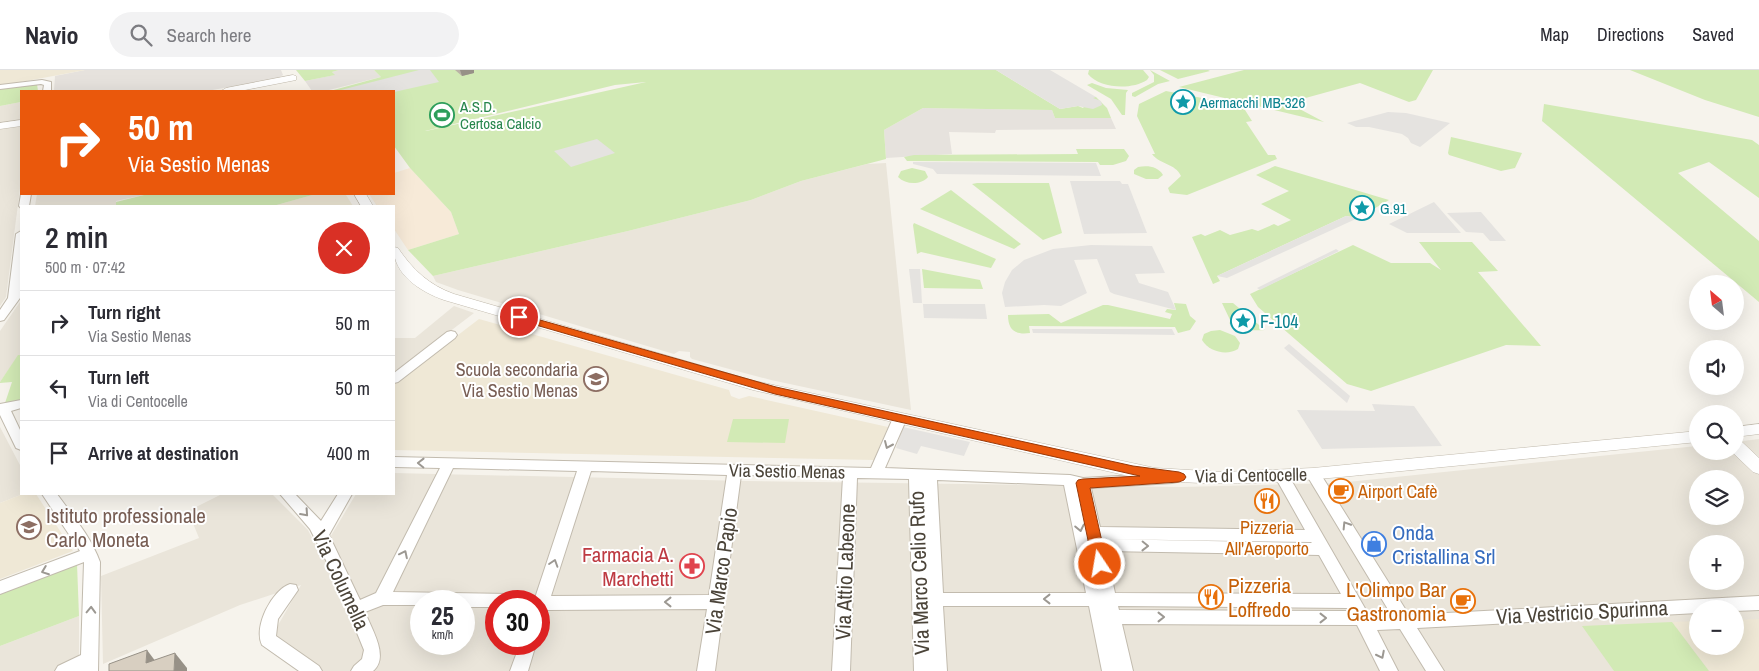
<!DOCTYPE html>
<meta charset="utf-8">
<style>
:root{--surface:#fff;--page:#f2f2f3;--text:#2b2b33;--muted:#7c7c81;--line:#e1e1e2}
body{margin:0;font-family:"Archivo Narrow",sans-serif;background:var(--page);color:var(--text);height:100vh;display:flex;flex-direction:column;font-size:19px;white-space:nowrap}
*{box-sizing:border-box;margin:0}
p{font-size:16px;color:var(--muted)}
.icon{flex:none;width:28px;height:28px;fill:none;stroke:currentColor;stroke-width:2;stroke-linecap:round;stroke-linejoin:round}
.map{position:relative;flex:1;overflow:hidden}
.panel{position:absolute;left:20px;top:135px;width:375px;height:290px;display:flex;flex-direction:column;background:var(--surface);border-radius:0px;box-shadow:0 5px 20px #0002}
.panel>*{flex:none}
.hud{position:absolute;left:20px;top:20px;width:375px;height:105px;border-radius:0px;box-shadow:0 5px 20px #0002;background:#ea580c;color:#fff;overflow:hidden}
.needle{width:32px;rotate:332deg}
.controls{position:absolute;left:1689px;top:205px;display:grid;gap:10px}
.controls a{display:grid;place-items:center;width:55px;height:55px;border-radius:50%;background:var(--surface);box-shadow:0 5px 20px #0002;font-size:25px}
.speed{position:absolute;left:410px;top:520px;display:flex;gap:10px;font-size:25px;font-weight:700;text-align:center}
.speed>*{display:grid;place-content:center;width:65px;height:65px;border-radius:50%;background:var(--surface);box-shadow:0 5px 20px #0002;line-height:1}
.speed small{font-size:12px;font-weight:400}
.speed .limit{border:8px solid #d22;background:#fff;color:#111}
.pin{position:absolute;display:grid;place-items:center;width:42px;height:42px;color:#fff;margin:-21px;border:2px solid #fff;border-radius:50%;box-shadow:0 1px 5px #0007}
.me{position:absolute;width:55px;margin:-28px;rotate:348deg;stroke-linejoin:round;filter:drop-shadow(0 0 4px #0008)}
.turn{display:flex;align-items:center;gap:18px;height:105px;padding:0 25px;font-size:22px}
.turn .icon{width:65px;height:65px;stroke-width:2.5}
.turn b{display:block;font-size:35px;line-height:42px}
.round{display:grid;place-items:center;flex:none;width:52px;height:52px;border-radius:26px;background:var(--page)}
.headline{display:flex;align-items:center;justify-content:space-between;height:85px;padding:0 25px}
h1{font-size:30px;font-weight:600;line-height:38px}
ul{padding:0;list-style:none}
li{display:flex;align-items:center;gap:15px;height:65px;padding:0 25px;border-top:1px solid var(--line)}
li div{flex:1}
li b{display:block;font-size:19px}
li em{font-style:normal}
header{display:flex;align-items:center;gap:30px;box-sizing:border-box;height:70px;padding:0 25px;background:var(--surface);border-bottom:1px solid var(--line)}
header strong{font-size:24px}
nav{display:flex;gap:28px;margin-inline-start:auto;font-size:18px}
.search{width:350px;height:45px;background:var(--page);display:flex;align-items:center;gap:12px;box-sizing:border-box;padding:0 18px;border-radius:28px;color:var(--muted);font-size:19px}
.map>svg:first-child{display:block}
</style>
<header>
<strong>Navio</strong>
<div class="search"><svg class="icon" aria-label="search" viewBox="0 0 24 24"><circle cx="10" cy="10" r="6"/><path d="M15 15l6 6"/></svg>Search here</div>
<nav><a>Map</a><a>Directions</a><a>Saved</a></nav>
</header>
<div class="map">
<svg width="1759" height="601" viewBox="0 0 1759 601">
<rect width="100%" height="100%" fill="#f6f3ec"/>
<!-- residential -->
<g fill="#eae5da" fill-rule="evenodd">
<path d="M21,32V48L18,51L0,53V36Z"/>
<path d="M21,55V111L6,227L0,236V60L1,58Z"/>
<path d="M886,93L911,340L771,310L692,289L690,287V282L679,281L674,284L458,220L436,212L433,206L628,161L751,130L801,111L867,94Z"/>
<path d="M37,124H148L116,131V136H35Z"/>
<path d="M21,227V285L18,286L0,312V261L20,232Z"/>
<path d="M454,236L474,243L394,304V268H415Z"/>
<path d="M0,357L21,397V424H23L0,433Z"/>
<path d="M1759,369V601H321L273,564L301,515L240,535L103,594L101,506L199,468L188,441L222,424H272L308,460L320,484L356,424H394V403L747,411L1181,417L1338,413L1697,376L1698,381H1735V372ZM1698,409H1735V446H1698ZM1698,474H1735V511H1698ZM421,531H464V574H421ZM496,531H539V574H496ZM1698,539H1735V576H1698Z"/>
<path d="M79,546V590L55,601H0V576Z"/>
</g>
<!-- commercial -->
<path fill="#f7ead8" d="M410,98L451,142L459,164L408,180L394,159V136H377L369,124H394V103Z"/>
<!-- industrial -->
<g fill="#e6e2dd">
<path d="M85,0H281L283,5L278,8L207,21H54L55,6Z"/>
<path d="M339,0H374L381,7L325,21H312L305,11L334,5L332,2Z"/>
<path d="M923,38L1052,40L1055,48H1111L1116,59L996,60L995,63L949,62L952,84L886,88L884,60Z"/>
</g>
<!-- education -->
<g fill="#efe8d6">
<path d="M0,0H85L0,16Z"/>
<path d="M316,124L346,125L353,136H273Z"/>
<path d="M479,249L729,320L731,326L739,329L749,326L888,357L874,390L394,380V314Z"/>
<path d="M23,424H36L73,481L0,509V433Z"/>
<path d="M1759,549V601H1709L1672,552L1697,551L1698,576H1735V550Z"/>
</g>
<!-- green -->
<g fill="#d2eab5" fill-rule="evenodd">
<path d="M296,0H339L332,2L335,5L305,11Z"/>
<path d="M374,0H996L1060,39L1078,36L1083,38L1092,27H1096L1107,38L1111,48H1055L1052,40L923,38L884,60L886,89L801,111L751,130L628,161L433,206L408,180L459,164L451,142L410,98L394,76V21H330L381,7ZM646,12L426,61H425L615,15Z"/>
<path d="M1089,0H1143L1149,7L1147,10C1132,20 1100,19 1088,4Z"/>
<path d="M1150,0L1170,11L1158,14L1135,27L1132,26V23L1154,12V5Z"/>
<path d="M1160,0H1208L1210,1L1178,9Z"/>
<path d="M1244,0H1433L1416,30L1409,32L1360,13L1291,32L1294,36L1324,52L1179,17Z"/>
<path d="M1630,0H1759V47L1705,30Z"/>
<path d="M1092,13L1106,18L1128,20L1126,23L1125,45H1122L1111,29L1087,15Z"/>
<path d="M37,14L38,21H21V32L0,36V19Z"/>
<path d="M1166,21L1233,34L1245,40L1252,51L1246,52L1268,85H1275L1277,89L1187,125L1170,123L1168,118L1181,106C1175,93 1160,95 1152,84H1155L1137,46L1139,34Z"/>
<path d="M1544,34L1752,70L1759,75V128L1709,92L1678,103L1759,171V232L1542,51Z"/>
<path d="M1451,67L1522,83L1515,98L1501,101L1449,85L1448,83Z"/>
<path d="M1076,79H1124L1129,86L1126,91L1113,95H1100L1098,92L907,91L904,87L914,85L1078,84Z"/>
<path d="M1275,96L1389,130L1358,148L1346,146L1217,206L1220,211L1213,214L1192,167L1201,164L1205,166L1220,160L1230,165L1252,159L1258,161L1274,154L1278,156L1291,150L1261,134L1289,121L1256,105Z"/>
<path d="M1138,97C1147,95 1158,96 1163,105L1158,109H1146L1134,104V100Z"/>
<path d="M912,98L925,101L928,107C921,115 906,115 898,107L901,101Z"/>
<path d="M977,113H1049L1062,163L1043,170L972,114Z"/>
<path d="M951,120L1021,174L1014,179L920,139Z"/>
<path d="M148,124H316L273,136H116V132Z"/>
<path d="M914,153L996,189L991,198L921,182L917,184L913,155Z"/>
<path d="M1419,172H1472L1498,201L1478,202L1541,276L1506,275L1371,321L1347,314L1258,237L1250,224L1353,175L1391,193H1430L1441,200Z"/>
<path d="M922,199L980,210L983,219L924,218Z"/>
<path d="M1174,233L1186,234L1190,246L1196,251L1190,260L1178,263L1175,257L1029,256L1030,263C1015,265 1008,260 1008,245L1049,244L1061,253L1103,235H1108L1170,249L1172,244L1165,242L1167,239L1176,240Z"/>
<path d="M1222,233H1233L1265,260C1251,261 1240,260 1229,253L1231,252Z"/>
<path d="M1220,260L1235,266L1240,273L1238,279C1227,286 1209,282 1202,270L1204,264L1211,261Z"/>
<path d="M18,285H21V330L5,333L12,312L0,313V312Z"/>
<path d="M733,349H789L785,373L727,372Z"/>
<path d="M77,494L79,546L0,576V523Z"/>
<path d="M1672,552L1709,601H1614L1582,556Z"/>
</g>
<!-- parking -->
<g fill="#e5e3e0">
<path d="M419,0H430L439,12L394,22L337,21Z"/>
<path d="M996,0H1050L1096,27L1093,28L1101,31L1102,35L1093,39L1078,36L1060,39Z"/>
<path d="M1388,42L1406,43L1450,53L1420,77L1411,73L1408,68L1402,64L1369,57H1356L1347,53Z"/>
<path d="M597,69L615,83L571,97L554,81Z"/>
<path d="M913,92L1096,93L1101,106L937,104L933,99L913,94Z"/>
<path d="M1070,111H1120L1122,114H1128L1147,163L1084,164Z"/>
<path d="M1434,132L1461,163H1407L1389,154Z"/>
<path d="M1480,142H1481L1506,171H1490L1483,163L1466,162L1447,143Z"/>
<path d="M1346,146L1358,148L1227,208L1217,206Z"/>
<path d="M1091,175L1152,176L1165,203L1135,204L1139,213L1168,222L1176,240L1114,224L1110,222L1097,189L1074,190L1087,223L1061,236L1044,235L1005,237L1002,223L1005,212L1012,200L1024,190L1053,179Z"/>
<path d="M1336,179L1339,181L1260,220L1257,218Z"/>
<path d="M909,199H920L922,233H913Z"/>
<path d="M923,234H985L987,249L924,248Z"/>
<path d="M1032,259H1172L1175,265L1033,263Z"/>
<path d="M1289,274L1350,326L1347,333L1284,278Z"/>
<path d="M1372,334L1414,336L1442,376L1322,379L1297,340L1375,341Z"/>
<path d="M903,357L970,372L964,386L921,376L917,384L896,378Z"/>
</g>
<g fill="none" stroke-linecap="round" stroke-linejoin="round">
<defs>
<g id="minor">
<path d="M42,10L51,12V21H43L44,15L41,14L0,19V15Z"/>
<path d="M21,124H31L29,136H21V138L19,136Z"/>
<path d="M21,161L20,228L4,250L0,251V240L8,228L16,164Z"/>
<path d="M451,261L455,262L457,265L455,268L398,312L394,313V303L447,262Z"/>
<path d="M21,330V338L11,341L21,362V380L16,378L0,345V334Z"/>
<path d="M900,344L905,345L907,348L885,398L1070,405L1083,408L1172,403L1177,404L1179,408L1177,412L1172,413L1091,418L1100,457L1305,460L1274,405L1276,401H1286L1370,547L1392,546L1306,404L1308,400H1318L1409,545L1759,526V540L1735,541V539H1698V543L1417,558L1444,601H1426L1400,559L1377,560L1398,601H1380L1357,555L1122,554L1133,601H1102L1089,536H943L947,601H914L909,409L857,408L850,601H832L843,407L741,405L715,601H697L707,539L547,540L545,544L539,546V531H532L535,528L577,401L453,398L393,522L509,524L515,526L517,531H496V537H464V531H421V535H383L365,542C371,558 390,587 373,601H351L354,596L362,589L364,580L333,504L310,459L280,424H295L321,451L338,424H352L329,465L360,530L376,523L440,398L394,397V387L871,398L893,348L895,345ZM591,401L727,405L709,525L551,526ZM937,410L1064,415L1086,523H943ZM1103,469L1311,472L1312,473ZM1106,481L1319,485L1341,524L1115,523ZM1118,536L1348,538L1350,541L1119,540Z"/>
<path d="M42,424H57C73,446 91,467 100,492L98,601H55L58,596L81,585L84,492L0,524V511L80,481Z"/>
<path d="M290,514L296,515L298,520L278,549L276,566L319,596L322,601H299L262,575C253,557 272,520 290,514Z"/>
<path d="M520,574H536L528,601H510Z"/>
</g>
<g id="tertiary">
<path d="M293,5L296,6V10L240,21H221L226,18Z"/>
<path d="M21,50V56L0,59V53Z"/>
<path d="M354,124H366L373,136H361Z"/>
<path d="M394,177L398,178C413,200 429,215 454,224L755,311L1155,398L1223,402L1313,398L1698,361V372C1602,381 1507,391 1412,400C1319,409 1226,421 1133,407L753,320L444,230C421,222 392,204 394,177Z"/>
<path d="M1759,354V364L1735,367V357Z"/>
<path d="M1735,369L1741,371L1759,388V404L1753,402L1731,381H1735Z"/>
</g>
</defs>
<!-- minor casing -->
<use href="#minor" stroke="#c2bbae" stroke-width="2"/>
<!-- tertiary casing -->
<use href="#tertiary" stroke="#c2bbae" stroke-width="1"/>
<!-- minor -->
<use href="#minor" fill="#fff" fill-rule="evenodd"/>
<!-- tertiary -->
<use href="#tertiary" fill="#fff" fill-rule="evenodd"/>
</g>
<!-- wall -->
<path fill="#bab2a6" d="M455,0H474V3L462,6Z"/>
<!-- shaded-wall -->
<g fill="#979187">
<path d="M460,0H474V3L462,6Z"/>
<path d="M147,580L159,596L146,593Z"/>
<path d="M175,583L187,598V601H174Z"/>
</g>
<!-- building -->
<path fill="#d8cfc1" stroke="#979187" d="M147,580L146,593L175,583L174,601H109V594Z"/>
<!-- one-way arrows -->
<defs><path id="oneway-chevron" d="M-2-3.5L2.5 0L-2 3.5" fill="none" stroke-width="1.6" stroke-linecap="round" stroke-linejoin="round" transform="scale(1.25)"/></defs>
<g stroke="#9c9892">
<use href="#oneway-chevron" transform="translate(888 375) rotate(114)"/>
<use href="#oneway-chevron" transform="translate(421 393) rotate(-179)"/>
<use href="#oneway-chevron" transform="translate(305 443) rotate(48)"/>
<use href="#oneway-chevron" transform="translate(1346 455) rotate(-122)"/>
<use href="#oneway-chevron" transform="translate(1080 458) rotate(78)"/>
<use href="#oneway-chevron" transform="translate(1145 476) rotate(1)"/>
<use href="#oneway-chevron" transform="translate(404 484) rotate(-64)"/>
<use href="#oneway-chevron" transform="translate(554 493) rotate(-72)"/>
<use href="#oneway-chevron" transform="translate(45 501) rotate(159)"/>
<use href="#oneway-chevron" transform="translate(1047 529) rotate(-180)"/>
<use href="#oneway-chevron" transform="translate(668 532) rotate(-180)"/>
<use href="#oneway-chevron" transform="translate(91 540) rotate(-88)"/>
<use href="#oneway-chevron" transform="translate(1161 547)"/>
<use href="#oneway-chevron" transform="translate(1323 548)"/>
<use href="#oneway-chevron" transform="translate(1381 585) rotate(63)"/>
</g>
<!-- route -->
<path fill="#ea580c" stroke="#983908" d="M519,244L776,317L1133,396L1179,402L1184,404L1186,407L1184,410L1179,412L1090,418L1107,494L1105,497L1100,499L1095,497L1093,494L1076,413L1078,410L1083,409L1140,406L775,324L515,249L513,247L515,245Z"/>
<!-- icons -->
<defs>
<symbol id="sight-ring" viewBox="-11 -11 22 22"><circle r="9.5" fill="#fff" stroke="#0f9aa8" stroke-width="1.5"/><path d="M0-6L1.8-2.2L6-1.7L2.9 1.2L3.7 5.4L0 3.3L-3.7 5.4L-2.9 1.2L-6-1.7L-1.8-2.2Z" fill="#0f9aa8"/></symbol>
<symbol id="stadium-ring" viewBox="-11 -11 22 22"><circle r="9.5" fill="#fff" stroke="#2e9e5b" stroke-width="1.5"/><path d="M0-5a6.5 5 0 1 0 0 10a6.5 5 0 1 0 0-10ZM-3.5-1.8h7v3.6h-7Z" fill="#2e9e5b"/></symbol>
<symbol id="school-ring" viewBox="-11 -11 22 22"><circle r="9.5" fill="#fff" stroke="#8d6e63" stroke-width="1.5"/><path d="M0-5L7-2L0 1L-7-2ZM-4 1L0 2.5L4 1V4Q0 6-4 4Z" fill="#8d6e63"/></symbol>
<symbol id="cafe-ring" viewBox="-11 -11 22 22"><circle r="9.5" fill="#fff" stroke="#e8710a" stroke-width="1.5"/><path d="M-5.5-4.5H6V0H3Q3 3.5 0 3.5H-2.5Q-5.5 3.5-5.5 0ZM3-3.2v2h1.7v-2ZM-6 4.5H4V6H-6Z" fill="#e8710a"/></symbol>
<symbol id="restaurant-ring" viewBox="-11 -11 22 22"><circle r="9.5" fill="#fff" stroke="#e8710a" stroke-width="1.5"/><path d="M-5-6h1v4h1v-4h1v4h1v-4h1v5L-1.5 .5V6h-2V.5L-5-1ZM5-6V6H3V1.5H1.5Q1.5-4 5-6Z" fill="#e8710a"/></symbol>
<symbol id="shop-ring" viewBox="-11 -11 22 22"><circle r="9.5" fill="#fff" stroke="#3f7fe0" stroke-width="1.5"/><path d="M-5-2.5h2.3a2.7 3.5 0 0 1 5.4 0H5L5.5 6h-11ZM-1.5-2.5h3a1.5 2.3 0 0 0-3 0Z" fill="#3f7fe0"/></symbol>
<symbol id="pharmacy-ring" viewBox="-11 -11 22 22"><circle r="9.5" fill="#fff" stroke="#e0444e" stroke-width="1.5"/><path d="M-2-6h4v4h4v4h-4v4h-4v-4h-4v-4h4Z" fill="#e0444e"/></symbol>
</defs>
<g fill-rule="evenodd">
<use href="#sight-ring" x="1169" y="18" width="28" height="28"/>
<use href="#stadium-ring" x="428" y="31" width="28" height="28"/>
<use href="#sight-ring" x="1348" y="124" width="28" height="28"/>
<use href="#sight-ring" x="1229" y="237" width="28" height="28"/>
<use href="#school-ring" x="582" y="295" width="28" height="28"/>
<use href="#cafe-ring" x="1327" y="407" width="28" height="28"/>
<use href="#restaurant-ring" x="1253" y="417" width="28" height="28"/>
<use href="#school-ring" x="15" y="443" width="28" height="28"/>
<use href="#shop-ring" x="1360" y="460" width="28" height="28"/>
<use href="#pharmacy-ring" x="678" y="482" width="28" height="28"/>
<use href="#restaurant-ring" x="1197" y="513" width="28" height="28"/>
<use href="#cafe-ring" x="1449" y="517" width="28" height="28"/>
</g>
<g text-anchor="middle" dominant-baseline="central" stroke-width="4" stroke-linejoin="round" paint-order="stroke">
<!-- far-culture labels -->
<g font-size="15" fill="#0d838f" stroke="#fff" text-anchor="start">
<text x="1200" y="32">Aermacchi MB-326</text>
<text x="1380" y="138">G.91</text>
</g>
<!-- far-leisure labels -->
<g font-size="15" fill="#27864d" stroke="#fff" text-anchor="start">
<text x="460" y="36">A.S.D.<tspan x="460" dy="17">Certosa Calcio</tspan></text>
</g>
<!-- culture labels -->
<g font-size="18" fill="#0d838f" stroke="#fff" text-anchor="start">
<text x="1260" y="251">F-104</text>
</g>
<!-- education labels -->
<g font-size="18" fill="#785e54" stroke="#fff" text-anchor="end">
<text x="578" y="299">Scuola secondaria<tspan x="578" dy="21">Via Sestio Menas</tspan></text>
</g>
<!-- street labels -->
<g font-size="18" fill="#4b4439" stroke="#fff">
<text transform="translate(787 401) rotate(1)">Via Sestio Menas</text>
<text transform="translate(1251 405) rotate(-1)">Via di Centocelle</text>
</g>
<!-- food labels -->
<g font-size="18" fill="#c56008" stroke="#fff" text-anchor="start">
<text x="1358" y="421">Airport Cafè</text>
<text x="1267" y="457" text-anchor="middle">Pizzeria<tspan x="1267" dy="21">All'Aeroporto</tspan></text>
</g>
<!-- near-education labels -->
<g font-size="21" fill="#785e54" stroke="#fff" text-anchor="start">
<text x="46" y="445">Istituto professionale<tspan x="46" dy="24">Carlo Moneta</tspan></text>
</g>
<!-- near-shop labels -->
<g font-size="21" fill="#366cbe" stroke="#fff" text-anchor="start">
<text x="1392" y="462">Onda<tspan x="1392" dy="24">Cristallina Srl</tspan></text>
</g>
<!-- near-health labels -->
<g font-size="21" fill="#be3a42" stroke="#fff" text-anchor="end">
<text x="674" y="484">Farmacia A.<tspan x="674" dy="24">Marchetti</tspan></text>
</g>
<!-- near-street labels -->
<g font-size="21" fill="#4b4439" stroke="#fff">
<text transform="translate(721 501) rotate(-82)">Via Marco Papio</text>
<text transform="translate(845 502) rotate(-88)">Via Attio Labeone</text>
<text transform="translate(919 503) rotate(-92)">Via Marco Celio Rufo</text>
<text transform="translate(341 510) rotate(65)">Via Columella</text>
<text transform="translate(1582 542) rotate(-3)">Via Vestricio Spurinna</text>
</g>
<!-- near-food labels -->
<g font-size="21" fill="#c56008" stroke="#fff" text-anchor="start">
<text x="1228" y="515">Pizzeria<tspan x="1228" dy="24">Loffredo</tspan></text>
<text x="1446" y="519" text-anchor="end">L'Olimpo Bar<tspan x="1446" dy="24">Gastronomia</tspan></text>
</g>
</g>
</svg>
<div class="controls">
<a><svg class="needle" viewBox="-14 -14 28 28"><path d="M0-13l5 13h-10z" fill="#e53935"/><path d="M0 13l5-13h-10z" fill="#7c7c81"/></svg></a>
<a><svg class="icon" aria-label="sound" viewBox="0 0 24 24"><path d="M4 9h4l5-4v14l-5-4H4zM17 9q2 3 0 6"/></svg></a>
<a><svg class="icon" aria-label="search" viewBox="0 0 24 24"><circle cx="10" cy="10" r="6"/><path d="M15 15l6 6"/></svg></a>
<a><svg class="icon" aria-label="layers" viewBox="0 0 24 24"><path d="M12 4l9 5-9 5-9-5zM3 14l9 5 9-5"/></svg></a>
<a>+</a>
<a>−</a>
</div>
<div class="speed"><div>25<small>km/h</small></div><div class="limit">30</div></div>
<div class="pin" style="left:519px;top:247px;background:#d93025"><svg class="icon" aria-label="arrive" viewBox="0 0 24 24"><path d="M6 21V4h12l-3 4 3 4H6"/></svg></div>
<svg class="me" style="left:1100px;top:494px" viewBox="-20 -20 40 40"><circle r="17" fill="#ea580c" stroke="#fff" stroke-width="3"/><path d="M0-11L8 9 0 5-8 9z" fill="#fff"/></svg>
<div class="hud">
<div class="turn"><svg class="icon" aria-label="right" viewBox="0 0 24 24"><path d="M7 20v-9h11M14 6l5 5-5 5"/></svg><div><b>50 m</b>Via Sestio Menas</div></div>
</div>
<section class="panel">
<div class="headline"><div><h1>2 min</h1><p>500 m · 07:42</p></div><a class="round" style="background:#d93025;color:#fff"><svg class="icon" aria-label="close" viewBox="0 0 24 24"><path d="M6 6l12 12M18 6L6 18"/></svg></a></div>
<ul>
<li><svg class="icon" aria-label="right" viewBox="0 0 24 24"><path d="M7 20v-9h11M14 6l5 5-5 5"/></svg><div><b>Turn right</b><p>Via Sestio Menas</p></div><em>50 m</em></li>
<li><svg class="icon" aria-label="left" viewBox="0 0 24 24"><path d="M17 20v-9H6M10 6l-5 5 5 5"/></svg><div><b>Turn left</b><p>Via di Centocelle</p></div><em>50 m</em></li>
<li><svg class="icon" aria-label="arrive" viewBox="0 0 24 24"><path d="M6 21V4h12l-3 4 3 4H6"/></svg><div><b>Arrive at destination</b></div><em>400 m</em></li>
</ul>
</section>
</div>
